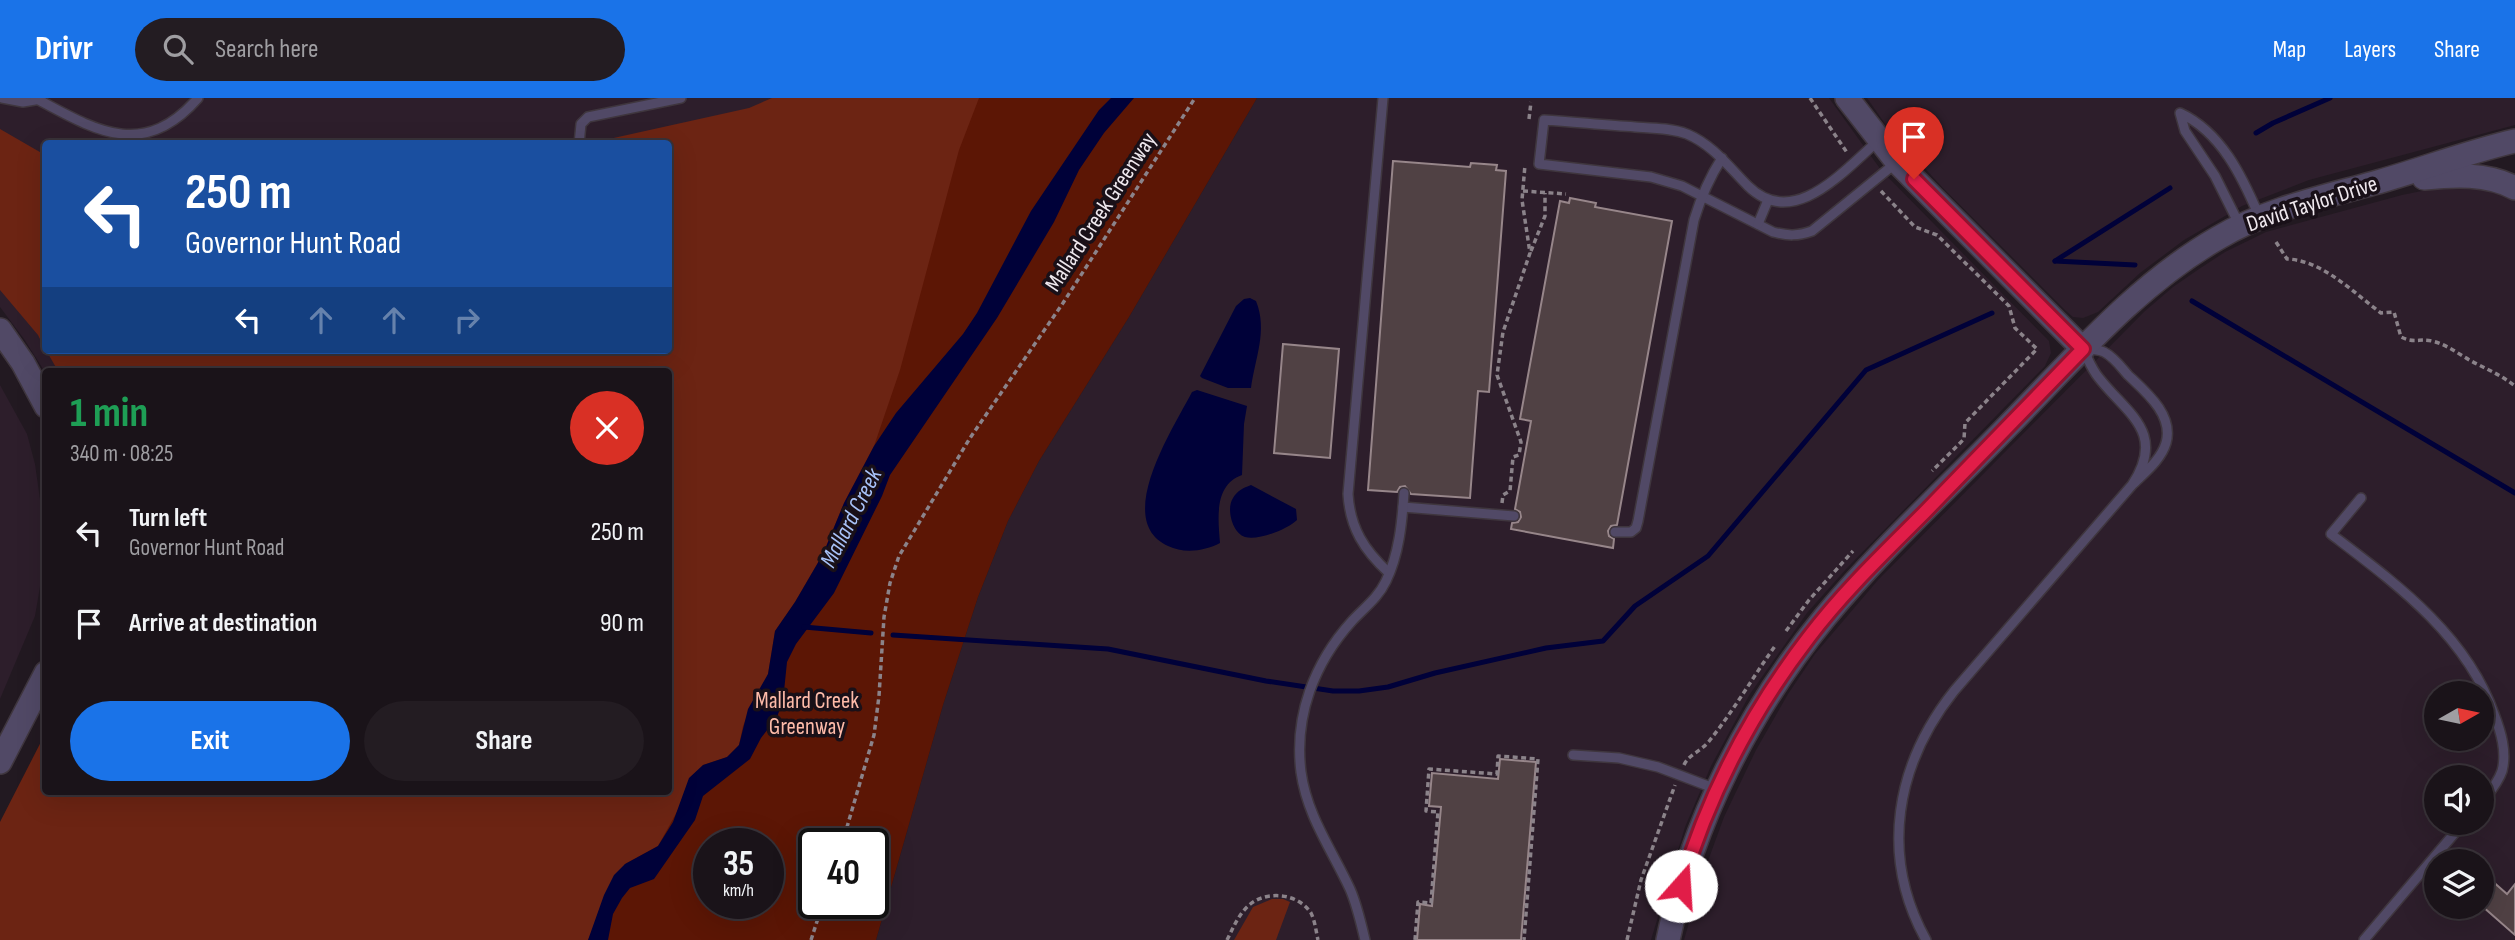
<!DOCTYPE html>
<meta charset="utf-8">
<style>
:root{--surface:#1a1319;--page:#231c22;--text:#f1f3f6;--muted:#9f9ea2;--line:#383238;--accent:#1a73e8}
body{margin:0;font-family:"Sofia Sans Condensed",sans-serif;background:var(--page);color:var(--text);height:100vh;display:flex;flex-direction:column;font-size:26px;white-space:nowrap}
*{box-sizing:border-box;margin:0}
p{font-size:23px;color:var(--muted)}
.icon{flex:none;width:38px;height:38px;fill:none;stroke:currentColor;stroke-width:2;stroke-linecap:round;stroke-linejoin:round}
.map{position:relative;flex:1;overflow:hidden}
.details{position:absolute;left:42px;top:270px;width:630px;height:427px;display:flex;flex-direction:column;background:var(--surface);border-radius:7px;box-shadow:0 7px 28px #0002,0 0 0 2px var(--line)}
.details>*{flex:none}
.guide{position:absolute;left:42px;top:42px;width:630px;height:214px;border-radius:7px;box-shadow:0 7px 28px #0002,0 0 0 2px var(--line);background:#1a4fa0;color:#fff;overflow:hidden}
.needle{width:46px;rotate:81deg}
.tools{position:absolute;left:2424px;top:583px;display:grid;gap:14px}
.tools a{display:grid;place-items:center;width:70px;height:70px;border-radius:50%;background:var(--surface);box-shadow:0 7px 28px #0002,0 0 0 2px var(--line);font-size:35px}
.speed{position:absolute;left:693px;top:730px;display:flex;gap:14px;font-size:35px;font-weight:700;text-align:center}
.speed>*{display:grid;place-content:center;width:91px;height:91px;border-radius:50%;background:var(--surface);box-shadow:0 7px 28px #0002,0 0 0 2px var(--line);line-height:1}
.speed small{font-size:18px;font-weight:400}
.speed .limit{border:4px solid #111;border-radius:10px;background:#fff;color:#111}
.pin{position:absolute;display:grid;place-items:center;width:60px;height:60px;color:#fff;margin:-72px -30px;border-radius:50% 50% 50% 0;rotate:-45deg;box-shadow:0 0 7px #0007}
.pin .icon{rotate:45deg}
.me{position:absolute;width:77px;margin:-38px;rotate:19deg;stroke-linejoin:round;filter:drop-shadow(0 0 5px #0008)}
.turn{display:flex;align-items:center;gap:24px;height:147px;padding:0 28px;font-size:32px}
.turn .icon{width:91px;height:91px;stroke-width:2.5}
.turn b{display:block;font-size:49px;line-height:60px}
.lanes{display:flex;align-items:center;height:66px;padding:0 28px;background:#0003;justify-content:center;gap:35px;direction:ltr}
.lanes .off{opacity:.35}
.round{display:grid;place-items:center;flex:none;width:74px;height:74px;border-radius:37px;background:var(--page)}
.head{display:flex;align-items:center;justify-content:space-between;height:119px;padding:0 28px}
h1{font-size:42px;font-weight:700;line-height:52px;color:#1e9e55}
.action{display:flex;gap:14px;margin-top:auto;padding:14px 28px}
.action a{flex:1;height:80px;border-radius:42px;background:var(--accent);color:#fff;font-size:28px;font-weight:700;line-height:80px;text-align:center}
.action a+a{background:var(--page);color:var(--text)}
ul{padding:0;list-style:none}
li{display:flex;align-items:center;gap:21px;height:91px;padding:0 28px}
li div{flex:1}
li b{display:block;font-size:26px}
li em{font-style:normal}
header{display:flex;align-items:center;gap:42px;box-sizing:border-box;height:98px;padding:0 35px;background:var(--accent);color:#fff}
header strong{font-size:33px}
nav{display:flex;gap:38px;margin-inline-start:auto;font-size:24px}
.search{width:490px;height:63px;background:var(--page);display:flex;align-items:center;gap:18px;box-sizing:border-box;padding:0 24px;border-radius:38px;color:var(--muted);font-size:26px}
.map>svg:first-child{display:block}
</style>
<header>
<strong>Drivr</strong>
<div class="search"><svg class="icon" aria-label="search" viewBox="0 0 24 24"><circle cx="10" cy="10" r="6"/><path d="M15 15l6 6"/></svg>Search here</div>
<nav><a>Map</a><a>Layers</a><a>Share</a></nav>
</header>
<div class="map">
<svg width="2515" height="842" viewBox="0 0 2515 842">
<rect width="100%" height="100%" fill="#221921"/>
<!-- built -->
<g fill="#2d1e2b" fill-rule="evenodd">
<path d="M0,0H956L668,273L45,274L24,241L0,209ZM46,46H668V252H46Z"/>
<path d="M1257,0H1829L1881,72L2049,243L2051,255L2045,268L1847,470L1807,515L1750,596L1711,668L1685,729L1651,842H876L943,607L978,499L1008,423L1039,363L1129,219Z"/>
<path d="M1867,0H2515V27L2309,82L2242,108L2184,142L2140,175L2098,214L2083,220L2073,219L2066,213L1942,89L1888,30Z"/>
<path d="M2456,86L2515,97V842H1684L1701,782L1724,719L1756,652L1788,596L1815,556L1878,482L2145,213L2173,189L2199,171L2225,154L2266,134L2402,97ZM2436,595H2482V640H2436ZM2436,679H2482V724H2436ZM2436,763H2482V808H2436Z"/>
<path d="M0,287L27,336L35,366L45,437L42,477L35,518L0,601Z"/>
</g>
<!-- green -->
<path fill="#5c1605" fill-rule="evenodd" d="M956,0H1257L1129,219L1039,363L1008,423L978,499L943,607L876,842H529L668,693ZM709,746H768V805H709ZM814,746H873V805H814Z"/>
<!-- forest -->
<g fill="#6c2413">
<path d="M772,0H979L959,52L900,272L874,348L844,405L823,456L795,504L775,533L768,576L764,586L755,599L743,628L739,647L727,659L703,667L658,748L625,766L588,842H0V724L45,636L46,693H668V273H58L46,252H668V46L599,45L609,41L749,10Z"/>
<path d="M0,31L45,57V251L38,237L0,192Z"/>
<path d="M1272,801H1283L1290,804L1276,842H1234L1253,809Z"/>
</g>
<!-- water -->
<g fill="#000139">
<path d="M1111,0H1134L1104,35L1079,72L1054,124L997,220L890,377L882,398L834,495L796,546L787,564L783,603L777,619L761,640L750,661L703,698L695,722L654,781L630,790L622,800L613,816L608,842H588L604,797L614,777L625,766L658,748L673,724L689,680L703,667L727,659L739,647L748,611L768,576L775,533L795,504L823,456L844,405L874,348L896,315L963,236L977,215L1031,113L1099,12Z"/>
<path d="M1250,200L1256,203C1268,233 1255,260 1251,290H1228L1202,280L1200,278L1236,208L1244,201Z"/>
<path d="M1197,292L1247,308L1244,326L1242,377C1214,387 1218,420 1220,445C1205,453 1184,456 1168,448C1112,423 1174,329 1192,294Z"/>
<path d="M1251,387L1296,411L1297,422C1288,431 1258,443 1245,439C1232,435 1226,410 1233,400C1237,393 1243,390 1251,387Z"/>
</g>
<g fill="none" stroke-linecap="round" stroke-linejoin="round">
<!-- stream -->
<g stroke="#000139" stroke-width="5">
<path d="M2256,35L2273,25L2330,0"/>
<path d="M2055,163L2170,90"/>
<path d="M2055,163L2135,167"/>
<path d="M2192,203L2515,395"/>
<path d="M804,529L871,535"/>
<path d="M893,537L1108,551L1266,583L1333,593H1359L1388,589L1435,575L1546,550L1603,543L1635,508L1708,458L1866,272L1992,215"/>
</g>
</g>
<!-- building -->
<g fill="#504144" stroke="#97868a" stroke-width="2">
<path d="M1393,63L1470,69L1471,65L1497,67L1496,72L1506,73L1489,294L1478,293L1470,400L1411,396L1405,388L1400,389L1397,394L1368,392Z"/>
<path d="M1570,100L1596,105L1595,109L1672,123L1617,427L1611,428L1608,433L1609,438L1614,441L1613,450L1511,431L1512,425L1518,424L1521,419L1520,414L1515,411L1531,323L1520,321L1560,103L1569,105Z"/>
<path d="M1283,246L1339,251L1330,360L1274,355Z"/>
<path d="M1500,661L1536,664L1521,842H1417L1420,806L1432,808L1441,709L1429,708L1432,675L1498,681Z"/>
<path d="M2482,774L2507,796L2515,786V837L2482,808Z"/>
</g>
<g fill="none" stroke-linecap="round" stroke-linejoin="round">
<defs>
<g id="service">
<path d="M2,0L23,4L41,1"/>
<path d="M35,0C95,32 143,63 198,0"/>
<path d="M1383,0L1348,396C1350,430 1364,452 1389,475"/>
<path d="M1878,43C1844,72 1794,133 1748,88C1729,69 1713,47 1687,36C1671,30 1652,30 1635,29C1604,27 1574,24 1544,22L1539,66L1651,79L1682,88L1773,134C1788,138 1798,138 1812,133L1897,64"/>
<path d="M579,46L581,26L588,19L681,0"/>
<path d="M1758,126L1768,102"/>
<path d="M2240,128L2215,78L2185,33L2180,15C2221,34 2242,78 2259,118"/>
<path d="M2361,400L2331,436C2395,485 2466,536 2494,616C2501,634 2507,654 2502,673C2498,685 2489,695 2482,704"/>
<path d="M1403,409L1514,418"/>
<path d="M1615,434H1631L1636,430L1638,423L1694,122C1701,99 1709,80 1722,60"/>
<path d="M1573,657L1619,660L1658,669L1716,691"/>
<path d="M1365,842C1361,825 1357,807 1350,791C1332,752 1307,718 1301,674C1294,618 1314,565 1352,523C1364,510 1378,500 1386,483C1399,456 1402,425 1404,395"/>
<path d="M1926,842C1879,757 1896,666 1954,593L2132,387C2144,375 2161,362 2166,345C2174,317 2146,294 2128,277C2121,269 2114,259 2104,254C2098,251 2090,251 2083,251C2088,261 2092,272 2099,280C2127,316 2167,334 2132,387"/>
<path d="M2364,842L2464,724"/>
</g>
<g id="tertiary">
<path d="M1847,0L1897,64L2083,251"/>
<path d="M2424,80C2454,77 2487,75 2515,90"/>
<path d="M0,232L23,265L46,308"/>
<path d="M0,664L46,575"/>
<path d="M1668,842C1692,724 1749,612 1825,519C1879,453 1948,390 2008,328C2073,262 2136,187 2218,140C2267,111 2320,100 2374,85C2421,72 2467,54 2515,43"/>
</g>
</defs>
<!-- service casing -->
<use href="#service" stroke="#3f363e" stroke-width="12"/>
<!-- tertiary casing -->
<use href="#tertiary" stroke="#3f363e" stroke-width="26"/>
<!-- path -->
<g stroke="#8b838a" stroke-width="3.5" stroke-dasharray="5 3.5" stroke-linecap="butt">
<path d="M1810,0L1848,56"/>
<path d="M1529,21L1531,4"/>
<path d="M1523,93L1566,96"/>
<path d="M1881,93L1915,129L1937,137L2009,208L2015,230L2037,251L1965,325L1964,341L1932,373"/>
<path d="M2276,144L2287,161C2322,162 2354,195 2381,215L2394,214L2401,239C2415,246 2419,240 2432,243C2449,247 2462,259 2477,266C2491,273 2502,278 2515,288"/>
<path d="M1531,153L1545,118V95"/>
<path d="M1502,405L1503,397L1510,393L1513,359L1519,357L1521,344L1497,277L1503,234L1530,155L1522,102L1525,67"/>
<path d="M1786,533L1809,502L1853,453"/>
<path d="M1684,667C1689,656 1702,653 1710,642C1734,612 1753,579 1775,548"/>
<path d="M842,746L874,637L879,598L884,519L890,485L899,458L970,340L1063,205L1195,0"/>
<path d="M811,842L823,805"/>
<path d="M1227,842C1233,830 1238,818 1247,809C1264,792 1297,794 1311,815C1315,823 1316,833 1318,842"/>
<path d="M1415,842L1418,804L1431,805L1438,714L1426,713L1429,671L1497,676L1498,658L1538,661L1524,842"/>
<path d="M1627,842L1641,782L1675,687"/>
</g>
<!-- service -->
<use href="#service" stroke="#514966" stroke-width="9"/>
<!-- tertiary -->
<use href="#tertiary" stroke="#514966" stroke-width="23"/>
</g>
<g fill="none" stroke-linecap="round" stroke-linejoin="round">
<defs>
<path id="route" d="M1681,788C1708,698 1752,613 1809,539C1843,494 1884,455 1924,415C1977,360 2030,306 2083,251L1914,81"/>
</defs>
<!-- route casing -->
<use href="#route" stroke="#92132f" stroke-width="18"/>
<!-- route -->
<use href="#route" stroke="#e11d48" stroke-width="12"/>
</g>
<g text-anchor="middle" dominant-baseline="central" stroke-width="7" stroke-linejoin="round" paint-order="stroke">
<!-- street labels -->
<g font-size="23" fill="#efe8ee" stroke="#191018">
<text transform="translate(2312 106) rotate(-18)">David Taylor Drive</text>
<text transform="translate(1101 114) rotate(-57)">Mallard Creek Greenway</text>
</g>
<!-- park labels -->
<g font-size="23" fill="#febba9" stroke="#191018">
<text x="807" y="603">Mallard Creek<tspan x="807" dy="26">Greenway</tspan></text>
</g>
<!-- water labels -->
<g font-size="24" font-style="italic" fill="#a8c2f8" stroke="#191018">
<text transform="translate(851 420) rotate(-63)">Mallard Creek</text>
</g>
</g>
</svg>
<div class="tools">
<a><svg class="needle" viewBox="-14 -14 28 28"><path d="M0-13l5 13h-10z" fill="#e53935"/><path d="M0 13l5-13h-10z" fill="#9f9ea2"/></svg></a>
<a><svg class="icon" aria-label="sound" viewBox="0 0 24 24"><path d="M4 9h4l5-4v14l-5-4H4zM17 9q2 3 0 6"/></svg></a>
<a><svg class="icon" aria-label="layers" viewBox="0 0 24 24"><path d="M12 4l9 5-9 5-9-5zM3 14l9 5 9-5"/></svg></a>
</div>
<div class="speed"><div>35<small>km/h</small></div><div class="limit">40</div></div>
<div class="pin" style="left:1914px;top:81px;background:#d93025"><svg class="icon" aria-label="arrive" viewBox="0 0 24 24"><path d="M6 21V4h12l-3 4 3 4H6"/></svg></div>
<svg class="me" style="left:1681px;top:788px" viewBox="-20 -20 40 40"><circle r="19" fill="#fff"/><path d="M0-13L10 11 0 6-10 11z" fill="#e11d48"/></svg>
<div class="guide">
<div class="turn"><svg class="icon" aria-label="left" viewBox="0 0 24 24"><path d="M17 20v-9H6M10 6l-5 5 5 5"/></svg><div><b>250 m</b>Governor Hunt Road</div></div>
<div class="lanes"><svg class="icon" aria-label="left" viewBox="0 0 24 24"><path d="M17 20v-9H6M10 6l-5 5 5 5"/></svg><svg class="icon off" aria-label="ahead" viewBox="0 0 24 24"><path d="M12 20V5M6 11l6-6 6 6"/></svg><svg class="icon off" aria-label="ahead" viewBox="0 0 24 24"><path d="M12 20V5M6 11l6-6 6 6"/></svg><svg class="icon off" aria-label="right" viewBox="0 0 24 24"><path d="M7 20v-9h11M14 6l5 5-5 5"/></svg></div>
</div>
<section class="details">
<div class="head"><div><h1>1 min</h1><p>340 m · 08:25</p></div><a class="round" style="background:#d93025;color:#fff"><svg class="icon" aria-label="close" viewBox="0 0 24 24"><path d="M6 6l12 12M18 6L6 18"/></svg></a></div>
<ul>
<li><svg class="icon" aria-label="left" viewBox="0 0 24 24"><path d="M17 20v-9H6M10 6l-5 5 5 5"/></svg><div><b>Turn left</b><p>Governor Hunt Road</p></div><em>250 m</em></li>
<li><svg class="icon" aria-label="arrive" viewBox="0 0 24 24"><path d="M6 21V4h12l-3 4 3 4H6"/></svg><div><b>Arrive at destination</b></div><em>90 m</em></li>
</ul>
<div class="action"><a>Exit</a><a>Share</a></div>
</section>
</div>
